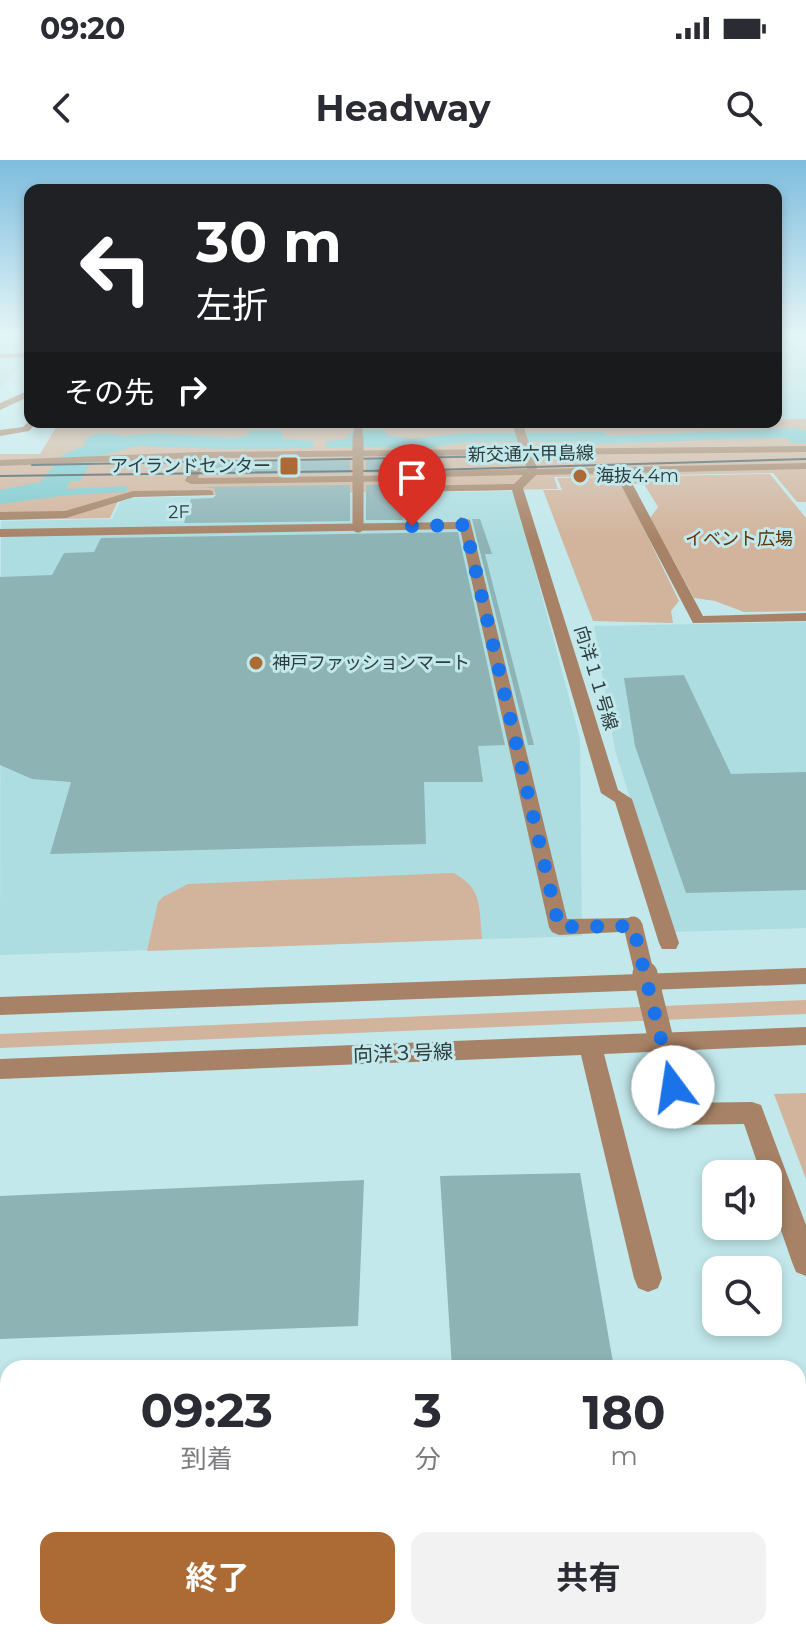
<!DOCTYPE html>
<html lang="ja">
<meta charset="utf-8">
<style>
:root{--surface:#fff;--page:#f2f2f3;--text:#2b2b33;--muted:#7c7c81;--accent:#ac6b35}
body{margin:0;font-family:Montserrat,"Noto Sans JP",sans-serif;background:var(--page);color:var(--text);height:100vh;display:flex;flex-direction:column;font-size:30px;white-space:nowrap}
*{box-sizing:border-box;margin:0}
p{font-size:26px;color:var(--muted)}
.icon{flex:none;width:44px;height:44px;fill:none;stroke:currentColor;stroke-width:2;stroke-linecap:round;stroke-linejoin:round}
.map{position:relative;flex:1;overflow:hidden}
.panel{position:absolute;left:0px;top:1200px;width:806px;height:280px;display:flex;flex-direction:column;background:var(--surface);border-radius:24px 24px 0 0;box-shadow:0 4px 12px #0003}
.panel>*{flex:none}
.top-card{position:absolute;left:24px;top:24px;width:758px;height:244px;border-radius:16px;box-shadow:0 4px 12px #0003;background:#202124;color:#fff;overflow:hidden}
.tools{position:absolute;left:702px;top:1000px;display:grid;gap:16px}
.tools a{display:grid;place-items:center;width:80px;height:80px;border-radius:16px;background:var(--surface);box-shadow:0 4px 12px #0003;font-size:40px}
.pin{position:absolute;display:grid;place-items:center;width:68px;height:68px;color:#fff;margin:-82px -34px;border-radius:50% 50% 50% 0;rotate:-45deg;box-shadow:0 0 8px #0007}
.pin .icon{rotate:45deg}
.me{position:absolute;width:88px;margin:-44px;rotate:346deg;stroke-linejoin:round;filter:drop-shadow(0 0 6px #0008)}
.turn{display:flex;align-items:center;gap:28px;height:168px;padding:0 40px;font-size:36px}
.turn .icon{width:104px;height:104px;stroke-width:2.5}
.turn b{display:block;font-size:56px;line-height:68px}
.then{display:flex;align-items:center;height:76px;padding:0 40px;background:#0003;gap:16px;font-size:30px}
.eta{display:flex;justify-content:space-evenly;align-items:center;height:136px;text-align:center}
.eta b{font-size:48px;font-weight:700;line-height:56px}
.cta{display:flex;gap:16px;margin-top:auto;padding:16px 40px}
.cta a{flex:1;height:92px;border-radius:16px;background:var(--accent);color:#fff;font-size:32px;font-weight:700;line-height:92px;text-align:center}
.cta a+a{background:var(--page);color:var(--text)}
.status{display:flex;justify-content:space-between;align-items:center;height:56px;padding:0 40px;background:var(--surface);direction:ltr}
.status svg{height:22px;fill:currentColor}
header{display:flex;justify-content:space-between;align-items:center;height:104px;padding:0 40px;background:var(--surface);font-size:36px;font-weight:700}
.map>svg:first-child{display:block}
</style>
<div class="status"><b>09:20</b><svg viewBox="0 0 49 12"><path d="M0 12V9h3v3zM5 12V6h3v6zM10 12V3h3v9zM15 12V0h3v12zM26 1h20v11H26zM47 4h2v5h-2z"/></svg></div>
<header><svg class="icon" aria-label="back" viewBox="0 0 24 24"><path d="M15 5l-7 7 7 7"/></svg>Headway<svg class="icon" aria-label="search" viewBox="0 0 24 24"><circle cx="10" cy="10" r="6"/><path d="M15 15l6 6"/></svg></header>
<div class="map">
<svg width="806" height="1480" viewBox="0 0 806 1480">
<rect width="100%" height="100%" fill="#c2e8eb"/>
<!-- built -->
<g fill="#addde0">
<path d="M0,173H30V194L0,230Z"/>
<path d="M776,173H781L806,194V259L776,260Z"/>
<path d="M60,262H485L58,266Z"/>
<path d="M514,331L580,579L582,776L0,795L1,361L112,359L122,338Z"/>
<path d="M806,462V768L672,772L615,590L594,466Z"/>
</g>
<!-- green -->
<g fill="#d2b39b">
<path d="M806,259V342H797L773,313L554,317L558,329L120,337L110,358L0,360V294H40L57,266Z"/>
<path d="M770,314L806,358V451L744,452L715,441L694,438L650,358L658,347L644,324H622L679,441L671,451L673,463L593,461L543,330H562L557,318Z"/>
<path d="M453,713C483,727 479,749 482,779L147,791L158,742L163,737L188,724Z"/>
<path d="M806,840V854L0,888V874Z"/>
<path d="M806,933V1019L774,934Z"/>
</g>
<!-- water -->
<g fill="#7ecace">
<path d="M795,268L806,271V283H792L787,278H764L594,284L588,281L468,282L399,292L390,287H327L326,281L347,279L352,271L382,269L388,275L411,279L463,273L603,272L609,276Z"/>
<path d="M251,270H281L283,279L313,281V288L226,289L136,286L104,295L91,303L80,321H71L66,329L128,326L126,332L68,335L0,344V330L41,322L62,295L86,285L84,280L95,274L111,273L121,276L158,273L232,278L247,276Z"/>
</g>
<!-- building -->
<g fill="#8eb3b5">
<path d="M366,299H395L397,312L366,313Z"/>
<path d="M350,300V313L202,315L206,301Z"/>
<path d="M398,324L403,360H366V325Z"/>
<path d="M350,325V361L184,363L191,339L213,338L216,335L214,328L194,327Z"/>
<path d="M472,359H480L492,394H485L534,585H528Z"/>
<path d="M458,372L505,585L478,586L483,622H424L426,684L50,694L71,622L32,619L0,605V417L52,415L64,393L94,392L101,378Z"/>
<path d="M684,515L731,614L806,612V730L686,733L635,586L624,518Z"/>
<path d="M580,1013L614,1208H452L440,1016Z"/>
<path d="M364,1020L358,1166L0,1179V1036Z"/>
</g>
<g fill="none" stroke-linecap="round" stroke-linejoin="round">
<!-- minor -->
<g fill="#a78266" fill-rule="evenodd">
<path d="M30,193V197L0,198V194Z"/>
<path d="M30,230V236L0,250V243Z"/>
<path d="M30,260L37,262L29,271L0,276V270L23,267Z"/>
<path d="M512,262H522L531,289L806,286V292L533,295L537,309L806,303V309L536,315L523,328L618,630L632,639L679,783L676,789H662L659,783L615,642L601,633L512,330L409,332L403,329L409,326L514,324L523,315L435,317L419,321L191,324L185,321L194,298L0,306V300L200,292L520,289ZM522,295L527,309L435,311L419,315L198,318L204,298Z"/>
<path d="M623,323L633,325L703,456L806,453V461L693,463L621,325Z"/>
<path d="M209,330L213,331V335L134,337L66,358L0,360V352L65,351L133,331Z"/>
<path d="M460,357L470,360L567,759L633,758L640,761L643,766L640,771L559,775L552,772L549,767L460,369L0,377V369L458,362Z"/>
<path d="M806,808V824L0,855V837Z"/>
<path d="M806,867V885L604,894L662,1118L658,1128L648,1132L638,1128L634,1118L581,895L0,919V899Z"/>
<path d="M752,942L761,945L806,1065V1116L796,1112L792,1102L768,1033V1014H761L744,964L679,965L670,962L667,954L670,946L679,943Z"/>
</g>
<!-- tram -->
<g stroke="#46585a" stroke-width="2">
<path d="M32,305L508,296"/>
<path d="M0,316L431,310L806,299"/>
</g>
<!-- minor-bridge-far3 -->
<path stroke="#a78266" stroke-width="9" d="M358,262V280"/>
<!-- minor-bridge-far2 -->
<path stroke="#a78266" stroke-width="11" d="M358,278V367"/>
<!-- minor-bridge-far1 -->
<path stroke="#a78266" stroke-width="19" d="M633,766L645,816"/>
<!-- minor-bridge -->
<path stroke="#a78266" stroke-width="25" d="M645,814L679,954"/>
</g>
<!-- sky -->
<linearGradient id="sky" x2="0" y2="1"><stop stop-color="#7dbdde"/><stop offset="0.46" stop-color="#e4f5f6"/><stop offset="1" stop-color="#e4f5f6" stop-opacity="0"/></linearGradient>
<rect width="806" height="380" fill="url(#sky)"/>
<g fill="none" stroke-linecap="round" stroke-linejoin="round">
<!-- route -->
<path stroke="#1a73e8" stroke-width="14" stroke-dasharray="0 25.2" d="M412,366L465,365L559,767L633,766L673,927"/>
</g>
<!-- markers -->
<g fill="#ac6b35" stroke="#c2e8eb" stroke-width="3">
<rect x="279" y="296" width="20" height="20" rx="4"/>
<circle cx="580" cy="316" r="8"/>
<circle cx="256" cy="503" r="8"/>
</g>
<g text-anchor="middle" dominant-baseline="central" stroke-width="6" stroke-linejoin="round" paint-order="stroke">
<!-- far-street labels -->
<g font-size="18" fill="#2e3d3e" stroke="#c2e8eb">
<text transform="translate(531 294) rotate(-1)">新交通六甲島線</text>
<text transform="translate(179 352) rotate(-1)">2F</text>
<text transform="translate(596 518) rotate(73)">向洋１１号線</text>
</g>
<!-- far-poi labels -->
<g font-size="18" fill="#2e3d3e" stroke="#c2e8eb" text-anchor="start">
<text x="271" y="306" text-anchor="end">アイランドセンター</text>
<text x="596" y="316">海抜4.4m</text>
<text x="272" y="503">神戸ファッションマート</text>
</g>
<!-- far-park labels -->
<g font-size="18" fill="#613406" stroke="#c2e8eb">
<text x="739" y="379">イベント広場</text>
</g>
<!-- street labels -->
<g font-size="20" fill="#2e3d3e" stroke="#c2e8eb">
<text transform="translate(403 893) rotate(-2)">向洋３号線</text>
</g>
</g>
</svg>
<div class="tools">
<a><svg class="icon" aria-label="sound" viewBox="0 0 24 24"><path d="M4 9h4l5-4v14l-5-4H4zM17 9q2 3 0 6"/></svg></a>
<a><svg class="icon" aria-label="search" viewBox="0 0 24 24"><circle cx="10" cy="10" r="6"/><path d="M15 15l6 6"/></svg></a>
</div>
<div class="pin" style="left:412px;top:366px;background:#d93025"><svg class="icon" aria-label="arrive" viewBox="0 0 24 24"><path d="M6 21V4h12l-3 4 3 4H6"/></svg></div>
<svg class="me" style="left:673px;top:927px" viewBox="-20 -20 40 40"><circle r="19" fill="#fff"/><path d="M0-13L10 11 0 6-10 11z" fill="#1a73e8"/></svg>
<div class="top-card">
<div class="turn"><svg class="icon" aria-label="left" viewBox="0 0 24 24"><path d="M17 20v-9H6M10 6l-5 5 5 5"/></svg><div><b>30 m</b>左折</div></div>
<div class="then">その先<svg class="icon" aria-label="right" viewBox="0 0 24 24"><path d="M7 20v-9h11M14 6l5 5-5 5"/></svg></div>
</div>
<section class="panel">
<div class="eta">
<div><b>09:23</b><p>到着</p></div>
<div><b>3</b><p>分</p></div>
<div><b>180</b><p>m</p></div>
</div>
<div class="cta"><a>終了</a><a>共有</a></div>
</section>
</div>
